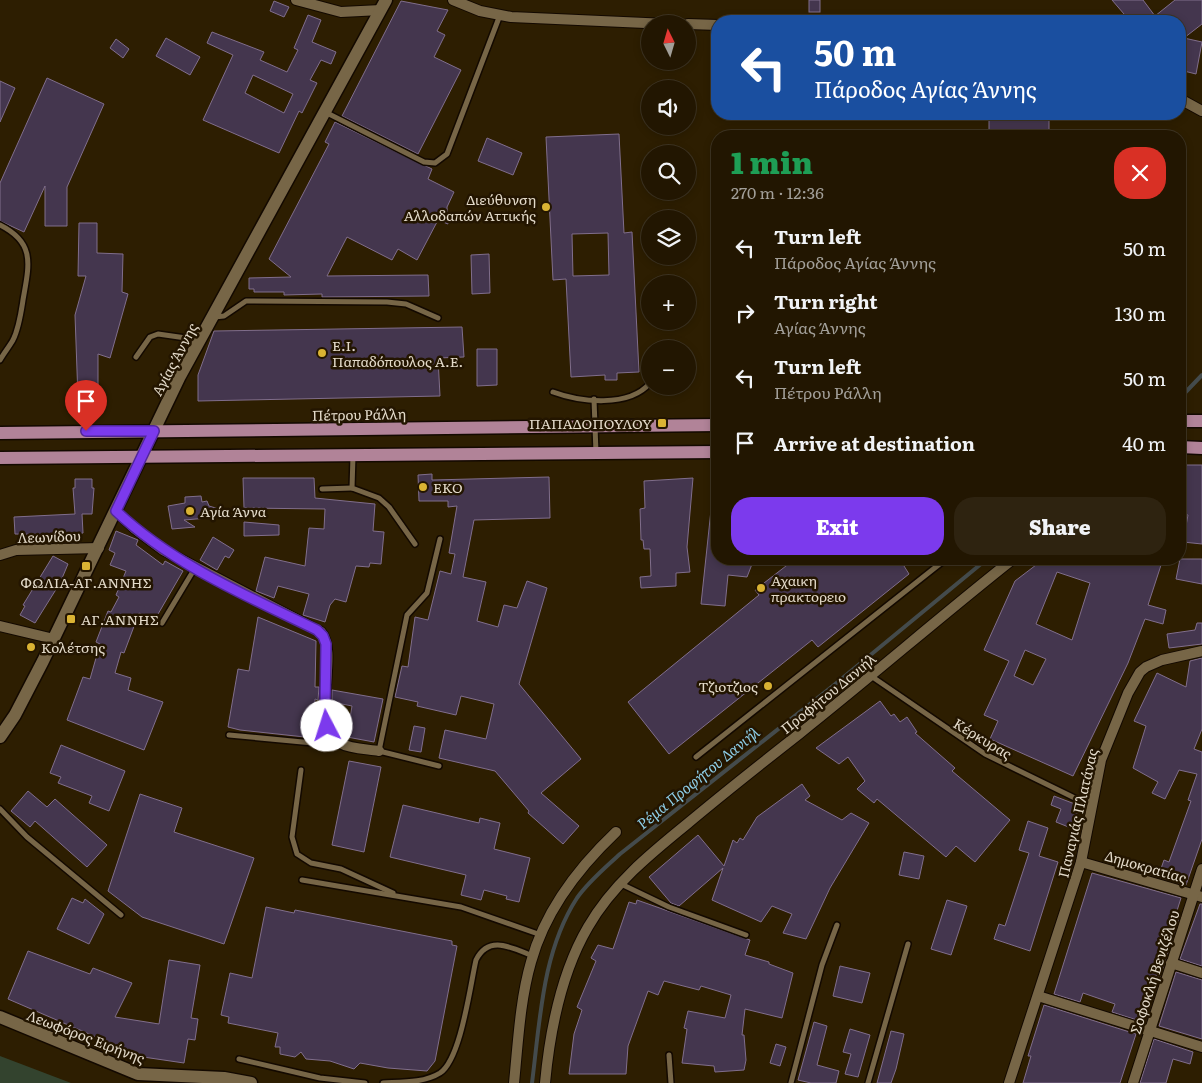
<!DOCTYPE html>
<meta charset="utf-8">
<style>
:root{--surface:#221601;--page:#2e2310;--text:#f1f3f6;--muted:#a29f99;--line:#3f3523;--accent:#7c3aed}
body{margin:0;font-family:Literata,serif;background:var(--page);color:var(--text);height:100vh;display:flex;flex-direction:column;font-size:19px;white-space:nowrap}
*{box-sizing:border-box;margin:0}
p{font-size:16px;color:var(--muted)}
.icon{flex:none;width:28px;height:28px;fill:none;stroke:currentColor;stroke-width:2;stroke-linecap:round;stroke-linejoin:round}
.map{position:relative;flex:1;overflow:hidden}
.sheet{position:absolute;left:711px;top:130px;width:475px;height:435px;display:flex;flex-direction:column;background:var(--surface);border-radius:20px;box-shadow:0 2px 8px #0003,0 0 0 1px var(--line)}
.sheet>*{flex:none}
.banner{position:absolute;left:711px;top:15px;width:475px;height:105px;border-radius:20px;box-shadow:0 2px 8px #0003,0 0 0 1px var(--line);background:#1a4fa0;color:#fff;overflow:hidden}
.needle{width:32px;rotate:355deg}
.tools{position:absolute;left:641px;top:15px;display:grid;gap:10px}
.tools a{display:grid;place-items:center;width:55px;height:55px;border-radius:50%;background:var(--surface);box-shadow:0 2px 8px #0003,0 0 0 1px var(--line);font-size:25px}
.pin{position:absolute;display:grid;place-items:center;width:42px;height:42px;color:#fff;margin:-51px -21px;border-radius:50% 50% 50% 0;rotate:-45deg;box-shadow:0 0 5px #0007}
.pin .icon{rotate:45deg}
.me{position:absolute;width:55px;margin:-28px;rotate:355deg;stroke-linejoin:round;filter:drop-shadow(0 0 4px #0008)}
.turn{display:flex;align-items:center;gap:18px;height:105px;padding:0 20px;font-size:22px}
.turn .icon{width:65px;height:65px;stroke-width:2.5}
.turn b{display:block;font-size:35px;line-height:42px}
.round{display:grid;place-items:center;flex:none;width:52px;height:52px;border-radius:20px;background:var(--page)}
.summary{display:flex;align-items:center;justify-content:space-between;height:85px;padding:0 20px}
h1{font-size:30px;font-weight:800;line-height:38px;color:#1e9e55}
.primary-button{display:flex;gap:10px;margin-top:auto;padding:10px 20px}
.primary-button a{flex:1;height:58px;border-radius:20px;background:var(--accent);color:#fff;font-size:20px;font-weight:800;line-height:58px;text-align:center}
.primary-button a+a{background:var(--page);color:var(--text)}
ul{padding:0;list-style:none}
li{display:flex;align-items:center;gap:15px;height:65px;padding:0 20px}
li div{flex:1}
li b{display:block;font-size:19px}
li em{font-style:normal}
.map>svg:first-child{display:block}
</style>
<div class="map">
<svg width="1202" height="1083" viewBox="0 0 1202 1083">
<rect width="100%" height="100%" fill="#2d1e01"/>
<!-- green -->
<path fill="#33432e" d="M0,1056L71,1083H0Z"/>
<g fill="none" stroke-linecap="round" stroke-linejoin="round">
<!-- stream -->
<g stroke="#444b4c" stroke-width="4">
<path d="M1180,398L1202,375"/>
<path d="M532,1083C540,1021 542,952 577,898C589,881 605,868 620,854L834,685L987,559"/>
</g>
</g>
<!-- building -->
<g fill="#44364e" stroke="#806e8c" fill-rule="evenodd">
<rect x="809" y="0" width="11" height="12"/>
<path d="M1112,0H1143L1155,16L1175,0H1202V24L1184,38L1202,42L1196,74L1180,70V21H1130Z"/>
<path d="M274,1L289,7L284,17L270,11Z"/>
<path d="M401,1L448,10L437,31L445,35L434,57L461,70L418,154L342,116Z"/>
<path d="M308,15L321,20L312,42L336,52L331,64L321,60L310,80L317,83L302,113L299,111L279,153L203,120L233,55L207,43L212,32L264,52L260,60L287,72L298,50L294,48ZM253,75L293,94L284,113L245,93Z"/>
<path d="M166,38L200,57L190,75L156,56Z"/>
<path d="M116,39L129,49L123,58L110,48Z"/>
<path d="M47,78L104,104L67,187V226H45V186L24,232L0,221V183Z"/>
<path d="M0,81L15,88L0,122Z"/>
<rect x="989" y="114" width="60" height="22"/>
<path d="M335,122L432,169L428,179L454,192L447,207L448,224L438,220L417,260L398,249L392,260L347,237L327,276L428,275L429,296L322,297V294L284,295V292H254V289H249V278L291,277L269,259L329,144L325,142Z"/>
<path d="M619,134L624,233L632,232L639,372L617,373V380H605V375L571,377L566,279L553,280L546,137ZM608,233L609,275L573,276L572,234Z"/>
<path d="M487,138L522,153L513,175L478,161Z"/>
<path d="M79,223H97V253L123,254L122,292L128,294L110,358L98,354V398H78L75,315L86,276H78Z"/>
<path d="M489,254L490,293L472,294L471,255Z"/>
<path d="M462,327L464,357L438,358L440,396L198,401V375L214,331Z"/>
<path d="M477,349H497V385L477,386Z"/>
<path d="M1180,465H1202V544L1183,542L1188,515L1180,513Z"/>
<path d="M432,474V480L549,477L550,518L474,520L463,577L486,582L477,621L498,627L504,605L517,608L527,581L547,588L519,684L581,759L541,793L579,826L563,844L528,813L529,811L495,771L439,758L445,730L486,739L494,704L461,696L456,715L417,706L418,702L395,697L402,666L408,667L415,617L428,620L440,571L451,574L455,554L449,553L457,506L448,507V501H419L418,475Z"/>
<path d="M243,478H314L315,498L375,504L373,531L384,532L381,564L370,563L369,567L356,566L346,602L335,599L330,605L325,622L303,615L309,594L278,586L274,598L256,591L265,557L305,566L309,528L324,529L325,509L244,508Z"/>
<path d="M693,478L687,547L690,572L676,573V586L641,588L640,577L651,576L650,549H644L643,540H641L640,509L645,508L644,481Z"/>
<path d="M75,479H92V488H94L92,514H82L83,533L68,535L15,534L14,517L75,514L73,488H75Z"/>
<path d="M201,496L202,502L207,501L209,506L219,509L209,513L208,518L184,520L195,527L172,529L168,506L185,503V497Z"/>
<path d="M711,510L718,511V559H754L747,577L728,575L725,606L701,604Z"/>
<path d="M244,522L279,525V535L244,536Z"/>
<path d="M116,531L138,540L136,545L163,565L165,561L183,571L154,621L139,613L124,653L121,652L115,673L131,678L128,690L163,702L144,750L67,720L83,677L90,679L100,644L96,642L108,611L111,612L119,597L116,595L126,571L110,565L115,553L109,550Z"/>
<path d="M213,537L234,550L229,558L225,556L217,570L200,560Z"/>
<path d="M53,556L68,564L60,583L35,623L20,615L25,606L23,605Z"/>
<path d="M795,559H913L904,566L909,574L818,647L812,640L669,754L628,702L759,595L755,590Z"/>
<path d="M1022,559H1163L1148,605L1166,610L1163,624L1145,619L1128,663L1073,776L990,739L998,721L984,715L1009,661L984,650L1015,581L1036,565L1022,561ZM1057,572L1090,583L1072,640L1036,624ZM1025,650L1046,659L1033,685L1014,676Z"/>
<path d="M1180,559H1202V584L1176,579Z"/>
<path d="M258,617L316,641L315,687H319L318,700L315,699L314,738L240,730L228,727L238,669L249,671Z"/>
<path d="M1197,623H1202V644L1169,648L1167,634L1195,630Z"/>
<path d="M1202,658V729L1194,749L1202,752V839L1186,885L1158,877L1164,860L1169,862L1191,801L1188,800L1197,774L1179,770L1165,799L1152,793L1158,782L1133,768L1146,726L1134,721L1157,673L1186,687L1190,661Z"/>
<path d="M332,690L383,699L374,742L347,737L352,706L332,702Z"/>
<path d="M880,701L891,716L894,714L900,722L907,717L917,732L915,733L955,768L952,771L1010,820L975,862L956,846L946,857L877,799L874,803L857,789L865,781L848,757L839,764L816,748Z"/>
<path d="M414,726L425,728L421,752L409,750Z"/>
<path d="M61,745L125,771L109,811L89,803L92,796L58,783L61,777L50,773Z"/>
<path d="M349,761L381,767L364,852L332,845Z"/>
<path d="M802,784L810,796L805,800L842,820L851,813L869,823L830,888L806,939L783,933L792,914L772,906L761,922L712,900L723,868L679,906L671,903L649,877L698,835L724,866L733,840L737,843L740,838L743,840L757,817Z"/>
<path d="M28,791L47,807L55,799L107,845L87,867L35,821L30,827L11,811Z"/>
<path d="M140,794L182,808L174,832L254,858L224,944L142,917L108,891Z"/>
<path d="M1054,796L1080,806L1071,828L1056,822L1061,809L1051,805Z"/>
<path d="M403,805L479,823L480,818L500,823L494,849L530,858L519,902L506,899L507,896L484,890L481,900L461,895L466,875L390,857Z"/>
<path d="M1028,821L1048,828L1039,856L1058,862L1030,951L994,939L999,924L1005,926L1029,853L1019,850Z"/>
<path d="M904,852L924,856L919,879L899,875Z"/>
<path d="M1092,873L1181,898L1175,917L1179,918L1160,977L1155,975L1140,1021L1112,1012L1115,1004L1083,993L1080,1002L1054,994Z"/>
<path d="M72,898L83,903L85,899L104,914L89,944L57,929Z"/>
<path d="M637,900L750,940L745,955L769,962V964L793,973L782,1018L745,1009L742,1035H744L746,1060L744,1070L715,1072L714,1066L682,1063L687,1029L684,1028L688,1011L725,1018L731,995L701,986L699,990L664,981L658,995L648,991L628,1046L626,1074H569L574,1034L582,1010L577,1007L596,961L591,958L598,945L613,949L629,902L636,904Z"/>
<path d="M947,900L967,906L951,955L931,949Z"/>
<path d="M1200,904H1202V966L1180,959Z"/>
<path d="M266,907L294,913L295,910L452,941V945L457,946L435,1061L427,1071L388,1068L360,1063L354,1069L330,1061L306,1059L301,1052L295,1057L280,1054V1047H275L278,1033L228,1023L229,1017L221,1015L230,973L252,978Z"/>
<path d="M28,951L90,974L93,968L132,983L115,1017L159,1024L169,960L200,965L191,1018L198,1019L195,1040L188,1039L184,1063L116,1053L117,1046L8,999Z"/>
<path d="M840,966L870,973L862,1003L833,996Z"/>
<path d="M1176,972L1202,980V1039L1159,1026Z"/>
<path d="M1044,1005L1136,1034L1120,1083H1023L1031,1056H1028Z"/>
<path d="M814,1022L827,1026L817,1065L839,1071L836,1083H811L798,1080Z"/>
<path d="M850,1029L870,1035L858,1077L845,1074L851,1054L843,1052Z"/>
<path d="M891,1031L904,1034L896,1069L891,1083H877Z"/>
<path d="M1154,1039L1193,1052L1190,1064L1173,1059L1166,1083H1140Z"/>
<path d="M776,1044L786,1047L780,1066L770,1063Z"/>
</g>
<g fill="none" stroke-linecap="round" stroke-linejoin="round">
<defs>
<g id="lane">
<path d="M325,112L424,162L435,163L447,154L500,15"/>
<path d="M0,225C36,243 29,265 23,300C21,313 19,328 13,340C9,347 4,353 0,360"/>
<path d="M214,317L224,316L246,301L387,302L406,304L438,318"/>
<path d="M136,357L150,337L158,334L200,340"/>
<path d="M553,392C580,402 629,408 650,383"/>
<path d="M594,399L596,453"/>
<path d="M353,456L352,488L379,498L389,507L415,544"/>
<path d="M322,489L352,488"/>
<path d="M162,623L195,568"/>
<path d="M871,676L985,754L1091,806"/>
<path d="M229,735L313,743H326L335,739"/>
<path d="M696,757L946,559"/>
<path d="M439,766L379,751L407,615L427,593L440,539"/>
<path d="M301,770L292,837L297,854L311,863L341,869L393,893"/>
<path d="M0,809L27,837L121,915"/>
<path d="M302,880L461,907L541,935"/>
<path d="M621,884L669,907L746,935"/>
<path d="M669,1055L671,1083"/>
<path d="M239,1059L320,1078L365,1083"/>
<path d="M383,1083C401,1082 424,1083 440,1073C461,1059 470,986 476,960C489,934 512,948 533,956"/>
<path d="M791,1083L822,965L837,925"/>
<path d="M868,1083L908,944"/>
</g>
<g id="street">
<path d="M296,0L341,12L381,10"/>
<path d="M453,0L480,11L511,17L668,24"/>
<path d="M688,24L718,25"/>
<path d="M1180,99L1202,111"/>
<path d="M116,511L135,529L163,550L321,632C340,655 308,725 340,743C350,749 367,749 379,751"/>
<path d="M0,555L16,550L99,548"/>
<path d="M0,626L54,639"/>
<path d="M1081,862L1202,897"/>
<path d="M1171,963L1202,973"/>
<path d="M1038,996L1202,1047"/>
<path d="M514,1083C518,1043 520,1000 531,962C545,911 578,868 616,832"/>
<path d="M545,1083C550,1030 561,973 588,927C612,885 650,854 687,824C724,793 762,763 799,734C872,676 941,616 1013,559"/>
<path d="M1009,1083L1081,862L1101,760L1128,693L1140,672L1146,667L1162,660L1202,651"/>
<path d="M1133,1083L1202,869"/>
</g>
<g id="secondary">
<path d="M0,737L15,715L43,661L180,376L386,0"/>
<path d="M0,1017L138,1074L224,1078L251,1083"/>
</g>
<g id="primary">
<path d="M1180,421H1202"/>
<path d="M0,433L718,425"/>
<path d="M1180,447L1202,448"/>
<path d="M0,458L718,452"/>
</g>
</defs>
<!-- lane casing -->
<use href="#lane" stroke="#130900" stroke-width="8"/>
<!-- street casing -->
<use href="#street" stroke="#130900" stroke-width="12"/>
<!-- secondary casing -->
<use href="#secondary" stroke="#130900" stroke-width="15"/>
<!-- primary casing -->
<use href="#primary" stroke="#130900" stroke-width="15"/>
<!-- lane -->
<use href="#lane" stroke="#776647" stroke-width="5"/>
<!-- street -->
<use href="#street" stroke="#776647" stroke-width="10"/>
<!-- secondary -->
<use href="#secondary" stroke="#776647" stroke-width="12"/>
<!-- primary -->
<use href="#primary" stroke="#b18398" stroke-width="12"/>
</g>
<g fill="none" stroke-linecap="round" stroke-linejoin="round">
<defs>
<path id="route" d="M86,431H154L116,511C172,564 247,596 317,630L323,636L326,644L325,711L327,726"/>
</defs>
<!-- route casing -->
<use href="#route" stroke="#51269a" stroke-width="12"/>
<!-- route -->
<use href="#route" stroke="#7c3aed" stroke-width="9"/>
</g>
<!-- markers -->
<g fill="#dab333" stroke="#231500" stroke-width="2">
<circle cx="546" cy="207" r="5"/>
<circle cx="322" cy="353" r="5"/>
<rect x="657" y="418" width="10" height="10" rx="2.5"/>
<circle cx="423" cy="487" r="5"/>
<circle cx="190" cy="511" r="5"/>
<rect x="81" y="561" width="10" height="10" rx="2.5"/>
<circle cx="761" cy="588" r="5"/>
<rect x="66" y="614" width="10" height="10" rx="2.5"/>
<circle cx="31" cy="647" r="5"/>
<circle cx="768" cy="686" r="5"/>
</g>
<g text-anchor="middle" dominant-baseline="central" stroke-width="5" stroke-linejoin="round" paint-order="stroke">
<!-- poi labels -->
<g font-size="14" fill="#e3dac9" stroke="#231500" text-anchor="start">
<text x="536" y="199" text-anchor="end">Διεύθυνση<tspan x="536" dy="16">Αλλοδαπών Αττικής</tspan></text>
<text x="332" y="345">Ε.Ι.<tspan x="332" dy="16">Παπαδόπουλος Α.Ε.</tspan></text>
<text x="652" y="423" text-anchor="end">ΠΑΠΑΔΟΠΟΥΛΟΥ</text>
<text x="433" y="487">EKO</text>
<text x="200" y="511">Αγία Άννα</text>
<text x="771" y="580">Αχαικη<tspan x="771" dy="16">πρακτορειο</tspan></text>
<text x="86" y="582" text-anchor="middle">ΦΩΛΙΑ-ΑΓ.ΑΝΝΗΣ</text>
<text x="81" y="619">ΑΓ.ΑΝΝΗΣ</text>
<text x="41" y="647">Κολέτσης</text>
<text x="758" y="686" text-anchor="end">Τζιοτζιος</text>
</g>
<!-- street labels -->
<g font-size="14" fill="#e3dac9" stroke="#231500">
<text transform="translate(174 359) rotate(-62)">Αγίας Άννης</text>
<text transform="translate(359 414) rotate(-1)">Πέτρου Ράλλη</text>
<text transform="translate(49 536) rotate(-2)">Λεωνίδου</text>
<text transform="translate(828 693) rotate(-39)">Προφήτου Δανιήλ</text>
<text transform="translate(983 738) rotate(31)">Κέρκυρας</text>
<text transform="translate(1077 813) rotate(-77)">Παναγιάς Πλατάνας</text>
<text transform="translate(1146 866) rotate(16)">Δημοκρατίας</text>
<text transform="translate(1154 972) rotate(-72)">Σοφοκλή Βενιζέλου</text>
<text transform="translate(86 1036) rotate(21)">Λεωφόρος Ειρήνης</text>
</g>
<!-- water labels -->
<g font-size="15" font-style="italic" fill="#8dcde6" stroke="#231500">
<text transform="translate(698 777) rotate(-39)">Ρέμα Προφήτου Δανιήλ</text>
</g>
</g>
</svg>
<div class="tools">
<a><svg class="needle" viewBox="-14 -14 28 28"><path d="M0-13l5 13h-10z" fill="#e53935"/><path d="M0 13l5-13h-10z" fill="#a29f99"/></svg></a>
<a><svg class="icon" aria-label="sound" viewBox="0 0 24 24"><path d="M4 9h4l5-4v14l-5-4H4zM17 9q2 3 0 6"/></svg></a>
<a><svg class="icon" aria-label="search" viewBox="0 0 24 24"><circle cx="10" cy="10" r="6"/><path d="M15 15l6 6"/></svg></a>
<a><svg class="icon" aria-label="layers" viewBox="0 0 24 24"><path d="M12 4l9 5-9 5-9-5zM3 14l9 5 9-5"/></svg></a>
<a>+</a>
<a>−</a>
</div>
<div class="pin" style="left:86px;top:431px;background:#d93025"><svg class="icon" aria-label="arrive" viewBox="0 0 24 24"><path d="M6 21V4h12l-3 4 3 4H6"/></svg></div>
<svg class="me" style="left:327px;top:726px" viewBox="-20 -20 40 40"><circle r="19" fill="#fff"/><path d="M0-13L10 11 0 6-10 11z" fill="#7c3aed"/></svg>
<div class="banner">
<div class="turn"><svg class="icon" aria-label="left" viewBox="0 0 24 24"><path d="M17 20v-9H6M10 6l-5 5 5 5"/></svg><div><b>50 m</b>Πάροδος Αγίας Άννης</div></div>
</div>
<section class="sheet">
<div class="summary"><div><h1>1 min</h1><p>270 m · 12:36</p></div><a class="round" style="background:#d93025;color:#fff"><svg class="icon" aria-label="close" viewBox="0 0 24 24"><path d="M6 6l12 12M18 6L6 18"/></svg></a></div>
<ul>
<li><svg class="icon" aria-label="left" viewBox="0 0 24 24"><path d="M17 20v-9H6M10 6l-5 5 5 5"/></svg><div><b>Turn left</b><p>Πάροδος Αγίας Άννης</p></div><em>50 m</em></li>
<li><svg class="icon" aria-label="right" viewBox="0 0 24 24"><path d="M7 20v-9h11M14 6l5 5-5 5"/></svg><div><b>Turn right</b><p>Αγίας Άννης</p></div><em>130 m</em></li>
<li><svg class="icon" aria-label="left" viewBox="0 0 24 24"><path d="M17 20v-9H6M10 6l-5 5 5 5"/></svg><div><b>Turn left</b><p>Πέτρου Ράλλη</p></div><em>50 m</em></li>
<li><svg class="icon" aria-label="arrive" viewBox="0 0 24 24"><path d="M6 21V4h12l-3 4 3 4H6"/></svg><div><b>Arrive at destination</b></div><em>40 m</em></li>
</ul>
<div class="primary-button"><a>Exit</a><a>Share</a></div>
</section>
</div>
